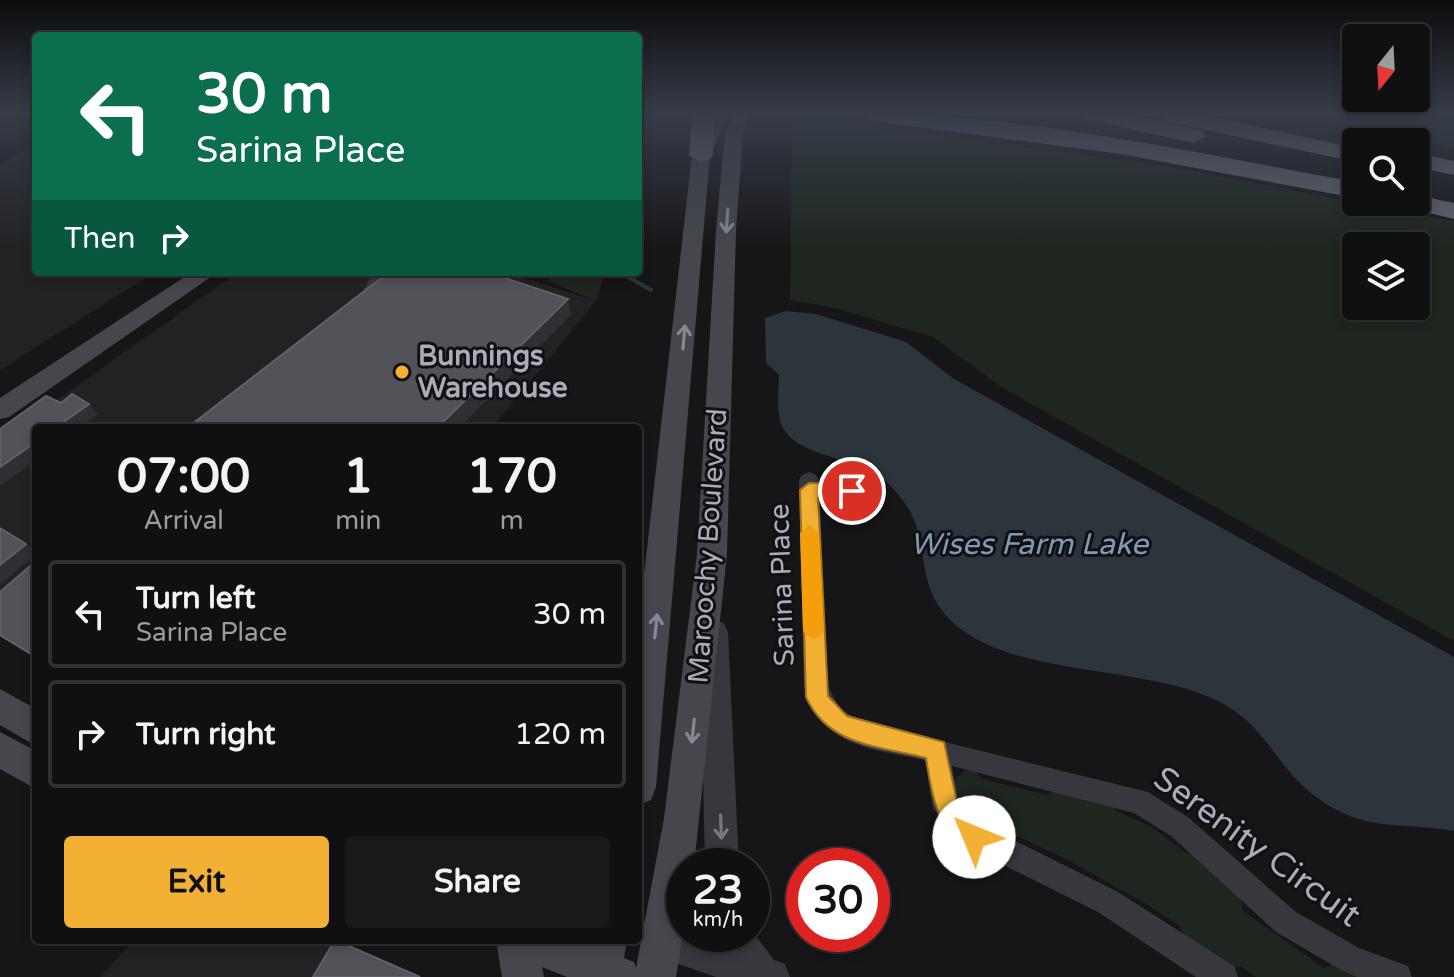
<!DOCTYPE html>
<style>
:root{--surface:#101012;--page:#19191b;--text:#f1f3f6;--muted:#9c9d9f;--line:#303032;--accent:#f2b134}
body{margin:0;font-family:"Varela Round",sans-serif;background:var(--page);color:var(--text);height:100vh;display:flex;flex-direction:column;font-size:30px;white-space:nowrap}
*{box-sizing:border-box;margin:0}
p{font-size:26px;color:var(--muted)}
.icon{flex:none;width:44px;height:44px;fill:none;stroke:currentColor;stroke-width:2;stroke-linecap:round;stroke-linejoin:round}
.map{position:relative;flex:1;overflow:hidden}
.drawer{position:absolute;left:32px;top:424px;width:610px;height:520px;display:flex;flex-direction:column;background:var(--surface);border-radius:8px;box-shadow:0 4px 12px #0003,0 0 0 2px var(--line)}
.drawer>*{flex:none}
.banner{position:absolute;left:32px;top:32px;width:610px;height:244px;border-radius:8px;box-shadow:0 4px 12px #0003,0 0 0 2px var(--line);background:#0b6e4f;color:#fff;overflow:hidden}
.needle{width:52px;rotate:198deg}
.controls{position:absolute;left:1342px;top:24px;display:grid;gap:16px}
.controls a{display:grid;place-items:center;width:88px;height:88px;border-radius:8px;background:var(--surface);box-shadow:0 4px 12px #0003,0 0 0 2px var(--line);font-size:40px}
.speed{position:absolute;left:666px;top:848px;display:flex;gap:16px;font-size:40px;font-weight:700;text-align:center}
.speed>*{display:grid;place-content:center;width:104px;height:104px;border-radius:50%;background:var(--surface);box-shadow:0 4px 12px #0003,0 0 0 2px var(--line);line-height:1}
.speed small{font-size:20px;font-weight:400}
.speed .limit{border:12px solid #d22;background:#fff;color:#111}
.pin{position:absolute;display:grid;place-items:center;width:68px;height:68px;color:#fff;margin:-34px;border:4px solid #fff;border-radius:50%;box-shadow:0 2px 8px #0007}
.me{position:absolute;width:88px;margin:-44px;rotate:315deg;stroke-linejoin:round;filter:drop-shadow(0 0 6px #0008)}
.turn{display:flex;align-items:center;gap:28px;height:168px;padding:0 32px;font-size:36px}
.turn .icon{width:104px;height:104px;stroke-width:2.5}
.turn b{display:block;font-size:56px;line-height:68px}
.then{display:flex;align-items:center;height:76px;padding:0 32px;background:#0003;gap:16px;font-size:30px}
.eta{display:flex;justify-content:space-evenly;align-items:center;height:136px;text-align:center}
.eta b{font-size:48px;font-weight:800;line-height:56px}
.action{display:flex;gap:16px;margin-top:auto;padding:16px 32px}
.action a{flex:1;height:92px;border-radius:8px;background:var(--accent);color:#111;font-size:32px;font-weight:800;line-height:92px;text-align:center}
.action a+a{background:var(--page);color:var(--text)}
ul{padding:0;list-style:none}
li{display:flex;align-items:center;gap:24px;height:108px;margin:0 16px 12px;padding:0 16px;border:4px solid var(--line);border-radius:8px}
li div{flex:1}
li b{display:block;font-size:30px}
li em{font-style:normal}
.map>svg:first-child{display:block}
</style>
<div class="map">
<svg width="1454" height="977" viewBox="0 0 1454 977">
<rect width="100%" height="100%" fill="#161618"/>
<!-- built -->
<g fill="#222225">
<path d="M36,146V272H155L0,370V164Z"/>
<path d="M238,272H506L596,301L492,428H36V651L0,629V440Z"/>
<path d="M134,940H332L417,977H100Z"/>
</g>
<!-- green -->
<g fill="#1e261f" fill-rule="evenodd">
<path d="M1309,114H1454V149L1306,117Z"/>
<path d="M825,120L1164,166L1454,221V641L1001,387L933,337L835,308L790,300L792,123ZM1416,246V306H1356V246Z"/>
<path d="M551,272H605L596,301L548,281Z"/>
<path d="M967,769L974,770L982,779L1048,795L1056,789L1108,801L1117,811L1152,827L1186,853H1197L1241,900L1243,911L1324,968L1334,964L1362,977H1256L1241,967L1230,968L1185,938L1178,925L1146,904L1068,860L997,827L987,831L960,809L952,781Z"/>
</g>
<!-- water -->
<path fill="#2c353c" d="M786,311L816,314L906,342L954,379L1454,657V831C1398,821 1362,834 1311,793C1269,758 1265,720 1207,696C1138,668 1027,673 968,634C905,592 938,544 901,498C892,487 883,476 870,470C844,457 793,454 781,424C776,409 779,391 779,375L766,363L765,318Z"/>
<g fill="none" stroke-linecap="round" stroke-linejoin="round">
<!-- stream -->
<path stroke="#2c353c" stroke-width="4" d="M619,272L651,290"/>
<!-- service -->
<g fill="#37383d" fill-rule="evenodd">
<path d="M373,272H381L366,301H360L359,299Z"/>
<path d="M809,486L852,487L856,488L857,491L856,494L852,495L809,494L805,493L804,490L805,487Z"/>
</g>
<!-- minor -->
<path fill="#37383d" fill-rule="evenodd" d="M809,472L816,475L819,480L828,687L840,709L863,722L1148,792L1189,818L1296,912L1359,948L1408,966L1412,977H1357L1341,970L1276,932L1171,836L1134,813L952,766L958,802L977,822L1118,892L1234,966L1238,977H1196L1098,912L957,842L933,808L925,760C872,749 821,747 804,687L799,480L802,475Z"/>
<!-- tertiary -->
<g fill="#37383d" fill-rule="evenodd">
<path d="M714,620L724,623L728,632L739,866H705L700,632L704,623Z"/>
<path d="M661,925L719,943L716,934H752V931L774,960L785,964L790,977H716L649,954L644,942L649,930Z"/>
</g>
<!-- secondary -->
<g fill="#45474d" fill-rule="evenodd">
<path d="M711,114H729L710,155L656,787L651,800L638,805V627L692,155Z"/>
<path d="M734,114H752L743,133L736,230L727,554L694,866H684V927L676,977H567L542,967L544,977H502L496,940H578L586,943L587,940H627L624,958L634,962L636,968L664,818L697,554L716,230L725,133Z"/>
<path d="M192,272H218L9,417L0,419V398Z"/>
<path d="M0,689L36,709V746L0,725Z"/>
<path d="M0,732L36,751V789L0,769Z"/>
</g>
<!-- motorway -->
<g fill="#63666e" fill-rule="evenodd">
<path d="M692,114H714L713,155L709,160L701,162L689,155Z"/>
<path d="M731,114H755L741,123L733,121Z"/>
<path d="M862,114C1028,114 1194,153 1356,182V198L1121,154L873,121Z"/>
<path d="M1083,114H1126L1202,131L1206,136L1194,143L1086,119Z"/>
<path d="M1197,114L1356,148V162L1168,122L1157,115Z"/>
<path d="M1416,153L1454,161V175L1416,167Z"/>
<path d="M1416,195L1454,203V219L1404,207L1400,202H1416Z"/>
</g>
</g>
<!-- wall -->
<path fill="#47494d" d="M36,561V658L0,636V592Z"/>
<!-- shaded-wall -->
<g fill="#2f3033">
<path d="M568,299L571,315L459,428H437Z"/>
<path d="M89,404L98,414L79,428H55Z"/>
<path d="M36,442V460L0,486V467Z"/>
<path d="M26,544L36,552V555L0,584V565Z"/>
</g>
<!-- building -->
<g fill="#525359" stroke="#5f6168" stroke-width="2">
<path d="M389,272H487L568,299L437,428H187Z"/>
<path d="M72,394L89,404L55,428H36V442L0,467V429L46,396L61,403Z"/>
<path d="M0,528L26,544L0,565Z"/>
<path d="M36,561V657L0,635V592Z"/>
<path d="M335,940L420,977H313Z"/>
</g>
<!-- one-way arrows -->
<defs><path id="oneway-shaft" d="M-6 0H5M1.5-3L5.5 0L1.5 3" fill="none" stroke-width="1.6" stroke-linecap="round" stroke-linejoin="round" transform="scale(2)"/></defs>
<g stroke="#858993">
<use href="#oneway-shaft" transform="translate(727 221) rotate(94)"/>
<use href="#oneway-shaft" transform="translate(684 337) rotate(-85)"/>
<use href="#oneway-shaft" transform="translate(656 626) rotate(-84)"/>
<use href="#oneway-shaft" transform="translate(693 731) rotate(96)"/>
</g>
<use stroke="#757881" href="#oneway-shaft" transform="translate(721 827) rotate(88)"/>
<!-- sky -->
<linearGradient id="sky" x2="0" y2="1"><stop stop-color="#0c0c0d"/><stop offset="0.45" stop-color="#363c48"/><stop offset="1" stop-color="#363c48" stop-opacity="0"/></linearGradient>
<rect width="1454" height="251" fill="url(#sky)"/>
<!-- route -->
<path fill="#f2b134" stroke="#9d7322" stroke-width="2" d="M809,483L852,484L861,491L852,498H818L828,696L847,716L944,742L957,802L983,828L986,837L983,845L974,849C936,833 932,794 926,758C879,746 828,746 806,697L800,490Z"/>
<!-- slow -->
<path fill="#f59e0b" d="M809,525L819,533L824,630L821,636L814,639L806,636L803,630L800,533Z"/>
<!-- markers -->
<circle fill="#f2b134" stroke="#111113" stroke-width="3" cx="402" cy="372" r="8"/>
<g text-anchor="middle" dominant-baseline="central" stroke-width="6" stroke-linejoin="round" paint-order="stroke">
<!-- poi labels -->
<g font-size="28" font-weight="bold" fill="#a8adb8" stroke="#111113" text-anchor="start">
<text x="418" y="356">Bunnings<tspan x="418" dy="32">Warehouse</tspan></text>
</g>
<!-- street labels -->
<g font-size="28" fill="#a8adb8" stroke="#111113">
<text transform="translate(708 546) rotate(-86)">Maroochy Boulevard</text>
<text transform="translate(782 585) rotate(-92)">Sarina Place</text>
</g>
<!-- water labels -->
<g font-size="30" font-style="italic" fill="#7f9bb3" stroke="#111113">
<text x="1029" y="544">Wises Farm Lake</text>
</g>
<!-- near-street labels -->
<g font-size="34" fill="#a8adb8" stroke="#111113">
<text transform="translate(1257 847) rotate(36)">Serenity Circuit</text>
</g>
</g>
</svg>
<div class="controls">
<a><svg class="needle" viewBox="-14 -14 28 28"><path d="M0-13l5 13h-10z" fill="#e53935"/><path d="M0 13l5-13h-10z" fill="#9c9d9f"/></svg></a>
<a><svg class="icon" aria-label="search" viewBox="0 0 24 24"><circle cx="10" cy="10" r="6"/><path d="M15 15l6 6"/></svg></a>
<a><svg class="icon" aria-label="layers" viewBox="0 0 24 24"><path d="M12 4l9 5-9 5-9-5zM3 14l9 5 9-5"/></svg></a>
</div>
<div class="speed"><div>23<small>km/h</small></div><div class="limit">30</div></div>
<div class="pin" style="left:852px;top:491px;background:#d93025"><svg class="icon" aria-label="arrive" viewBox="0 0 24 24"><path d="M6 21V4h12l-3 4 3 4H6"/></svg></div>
<svg class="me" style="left:974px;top:837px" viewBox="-20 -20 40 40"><circle r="19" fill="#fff"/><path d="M0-13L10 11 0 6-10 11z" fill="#f2b134"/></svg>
<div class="banner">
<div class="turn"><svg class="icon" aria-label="left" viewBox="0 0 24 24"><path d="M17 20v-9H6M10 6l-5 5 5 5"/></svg><div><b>30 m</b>Sarina Place</div></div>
<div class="then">Then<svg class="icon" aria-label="right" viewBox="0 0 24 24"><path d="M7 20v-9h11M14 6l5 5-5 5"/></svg></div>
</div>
<section class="drawer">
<div class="eta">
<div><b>07:00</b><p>Arrival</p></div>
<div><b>1</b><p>min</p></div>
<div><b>170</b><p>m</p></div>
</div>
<ul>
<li><svg class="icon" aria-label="left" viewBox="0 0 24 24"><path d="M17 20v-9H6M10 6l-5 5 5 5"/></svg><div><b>Turn left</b><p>Sarina Place</p></div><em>30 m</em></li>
<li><svg class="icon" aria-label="right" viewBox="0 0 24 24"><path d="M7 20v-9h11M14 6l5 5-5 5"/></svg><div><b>Turn right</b></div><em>120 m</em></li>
</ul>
<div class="action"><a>Exit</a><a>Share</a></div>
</section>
</div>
